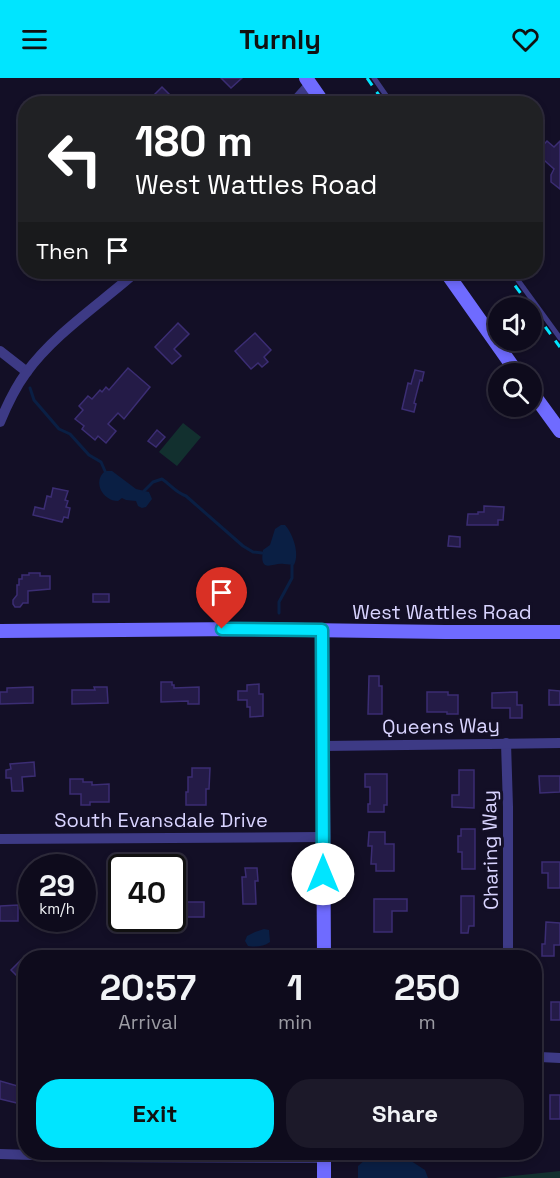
<!DOCTYPE html>
<style>
:root{--surface:#0e0b1c;--page:#1c1929;--text:#f1f3f6;--muted:#9b9ba3;--line:#2e2b3b;--accent:#00e5ff}
body{margin:0;font-family:"Space Grotesk",sans-serif;background:var(--page);color:var(--text);height:100vh;display:flex;flex-direction:column;font-size:22px;white-space:nowrap}
*{box-sizing:border-box;margin:0}
p{font-size:20px;color:var(--muted)}
.icon{flex:none;width:33px;height:33px;fill:none;stroke:currentColor;stroke-width:2;stroke-linecap:round;stroke-linejoin:round}
.map{position:relative;flex:1;overflow:hidden}
.sheet{position:absolute;left:18px;top:872px;width:524px;height:210px;display:flex;flex-direction:column;background:var(--surface);border-radius:24px;box-shadow:0 3px 9px #0003,0 0 0 2px var(--line)}
.sheet>*{flex:none}
.banner{position:absolute;left:18px;top:18px;width:525px;height:183px;border-radius:24px;box-shadow:0 3px 9px #0003,0 0 0 2px var(--line);background:#202124;color:#fff;overflow:hidden}
.buttons{position:absolute;left:488px;top:219px;display:grid;gap:12px}
.buttons a{display:grid;place-items:center;width:54px;height:54px;border-radius:50%;background:var(--surface);box-shadow:0 3px 9px #0003,0 0 0 2px var(--line);font-size:30px}
.speed{position:absolute;left:18px;top:776px;display:flex;gap:12px;font-size:30px;font-weight:700;text-align:center}
.speed>*{display:grid;place-content:center;width:78px;height:78px;border-radius:50%;background:var(--surface);box-shadow:0 3px 9px #0003,0 0 0 2px var(--line);line-height:1}
.speed small{font-size:15px;font-weight:400}
.speed .limit{border:3px solid #111;border-radius:9px;background:#fff;color:#111}
.pin{position:absolute;display:grid;place-items:center;width:51px;height:51px;color:#fff;margin:-62px -26px;border-radius:50% 50% 50% 0;rotate:-45deg;box-shadow:0 0 6px #0007}
.pin .icon{rotate:45deg}
.me{position:absolute;width:66px;margin:-33px;rotate:0deg;stroke-linejoin:round;filter:drop-shadow(0 0 4px #0008)}
.turn{display:flex;align-items:center;gap:21px;height:126px;padding:0 18px;font-size:27px}
.turn .icon{width:78px;height:78px;stroke-width:2.5}
.turn b{display:block;font-size:42px;line-height:51px}
.then{display:flex;align-items:center;height:57px;padding:0 18px;background:#0003;gap:12px;font-size:22px}
.eta{display:flex;justify-content:space-evenly;align-items:center;height:102px;text-align:center}
.eta b{font-size:36px;font-weight:700;line-height:42px}
.action{display:flex;gap:12px;margin-top:auto;padding:12px 18px}
.action a{flex:1;height:69px;border-radius:24px;background:var(--accent);color:#111;font-size:24px;font-weight:700;line-height:69px;text-align:center}
.action a+a{background:var(--page);color:var(--text)}
header{display:flex;justify-content:space-between;align-items:center;height:78px;padding:0 18px;background:var(--accent);color:#111;font-size:27px;font-weight:700}
.map>svg:first-child{display:block}
</style>
<header><svg class="icon" aria-label="menu" viewBox="0 0 24 24"><path d="M4 6h16M4 12h16M4 18h16"/></svg>Turnly<svg class="icon" aria-label="heart" viewBox="0 0 24 24"><path d="M12 20l-8-8c-3-5 5-10 8-4 3-6 11-1 8 4z"/></svg></header>
<div class="map">
<svg width="560" height="1100" viewBox="0 0 560 1100">
<rect width="100%" height="100%" fill="#130f26"/>
<!-- green -->
<g fill="#12302f">
<path d="M183,345L201,359L177,388L159,374Z"/>
<path d="M560,1093V1100H495Z"/>
</g>
<!-- water -->
<g fill="#0a1f44">
<path d="M105,393H112L136,411L149,414L152,421L146,429L142,430L138,428L136,423L126,422L122,420L118,423C103,423 92,404 105,393Z"/>
<path d="M281,447H285C293,456 300,476 294,487C291,487 288,486 284,486C273,484 259,497 263,472L270,467L275,451Z"/>
<path d="M264,851L269,852L270,864C263,869 256,869 248,868L245,863L247,858L255,854Z"/>
<path d="M365,1082L411,1083L425,1092L428,1100H358V1088Z"/>
</g>
<g fill="none" stroke-linecap="round" stroke-linejoin="round">
<!-- stream -->
<g stroke="#0a1f44" stroke-width="3">
<path d="M30,310L34,322L59,351L70,356L89,377L101,384L105,393"/>
<path d="M144,413L153,404L162,401C171,407 175,414 186,418L243,468L253,474L262,475"/>
<path d="M279,535V524L292,500V487"/>
</g>
</g>
<!-- building -->
<g fill="#241b47" stroke="#3b2d73" stroke-width="1.5">
<path d="M221,0H242L231,10Z"/>
<path d="M162,9L179,26H163L154,17Z"/>
<path d="M547,63L554,69L560,63V111L551,104V97L554,91L536,75Z"/>
<path d="M178,245L189,256L174,271L181,278L172,286L155,269Z"/>
<path d="M255,255L271,272L264,279L268,284L262,289L258,285L251,291L235,273Z"/>
<path d="M128,290L150,309L124,341L118,335L108,346L116,353L106,365L98,358L95,362L82,351L84,348L75,341L83,332L79,328L88,318L92,321L100,312L102,314L106,309L109,312Z"/>
<path d="M415,292L424,294L422,303L420,302L414,325L416,326L414,334L402,331L408,305L411,306Z"/>
<path d="M157,352L165,359L156,369L148,363Z"/>
<path d="M53,410L68,413L65,422L68,423L66,429L70,430L68,440L64,439L62,444L33,437L35,429L44,431L47,418L51,419Z"/>
<path d="M484,428L504,429L503,442H498V447H467L468,436H478V434H484Z"/>
<path d="M449,458L460,459V469L448,468Z"/>
<path d="M29,495H40V498H50V511L28,513V525H23L20,529H15L13,526V522L17,517V507H19V501H22V497H29Z"/>
<rect x="93" y="516" width="16" height="8"/>
<path d="M369,598H379V608H382V636H368Z"/>
<path d="M161,604H172V607H174V610L199,609V626H188V623L161,624Z"/>
<path d="M259,606V616H263V638L250,639V629H247V622H238V613H247V607Z"/>
<path d="M33,609V625L0,626V614H7V610Z"/>
<path d="M94,609H107L108,625L72,626V612H95Z"/>
<path d="M549,612L560,613V627H549Z"/>
<path d="M427,614H448V617H458V636H447V634H427Z"/>
<path d="M517,614V627H522V640H510V630H492V615Z"/>
<path d="M34,684L35,698L22,699L23,713H12L11,700H6V692L11,691L10,686Z"/>
<path d="M192,690H210L209,711H206V727H186V714H188V699H192Z"/>
<path d="M459,692H474V730L452,729V717H459Z"/>
<path d="M365,696H387V727H384V734H368V726H370V709H365Z"/>
<path d="M539,698H560V714L540,715Z"/>
<path d="M70,701H83V704H92V707L109,706V724H90V727H81V716H70Z"/>
<path d="M461,751H475V791H462V774H458V758H461Z"/>
<path d="M369,754H385V766H394V793H376V786H371L372,768H368Z"/>
<path d="M542,784H560V810H548V795H542Z"/>
<path d="M245,790H257L258,803H255L256,826H243L242,799H246Z"/>
<path d="M461,818H474V848H469L468,855H461Z"/>
<path d="M374,821H407V833H392V854H374Z"/>
<path d="M172,824H204V839H175V833H172Z"/>
<path d="M18,827V843H0V828Z"/>
<path d="M546,844L560,845V867H554V878H542V866H545Z"/>
<path d="M21,882L26,887V892L18,899L11,892Z"/>
<rect x="551" y="924" width="9" height="18"/>
<path d="M0,1003L21,1009L17,1025L0,1021Z"/>
<rect x="550" y="1017" width="10" height="24"/>
</g>
<g fill="none" stroke-linecap="round" stroke-linejoin="round">
<!-- lane -->
<g stroke="#3d3a85" stroke-width="5">
<path d="M374,0L392,26"/>
<path d="M512,194L560,260"/>
</g>
<!-- street -->
<g stroke="#3d3a85" stroke-width="10">
<path d="M292,26L310,6"/>
<path d="M0,273L27,294"/>
<path d="M0,344C7,327 15,310 26,295C54,256 100,226 136,194"/>
<path d="M506,665L508,729V879"/>
<path d="M323,668L560,665"/>
<path d="M0,761L323,759"/>
<path d="M534,977L540,979L560,980"/>
<path d="M0,1076L96,1079L324,1080"/>
</g>
<!-- secondary -->
<g stroke="#6f6bff" stroke-width="14">
<path d="M306,0L324,26"/>
<path d="M446,194L518,296"/>
<path d="M531,313L560,353"/>
<path d="M322,552L324,879"/>
<path d="M0,553L243,551L445,554H560"/>
<path d="M324,1100V1074"/>
</g>
<!-- rail -->
<g stroke="#00e5ff" stroke-width="3" stroke-dasharray="9 8" stroke-linecap="butt">
<path d="M367,0L385,26"/>
<path d="M505,194L560,269"/>
</g>
</g>
<g fill="none" stroke-linecap="round" stroke-linejoin="round">
<defs>
<path id="route" d="M222,551L322,552L323,796"/>
</defs>
<!-- route casing -->
<use href="#route" stroke="#0095a6" stroke-width="15"/>
<!-- route -->
<use href="#route" stroke="#00e5ff" stroke-width="10"/>
</g>
<g text-anchor="middle" dominant-baseline="central" stroke-width="6" stroke-linejoin="round" paint-order="stroke">
<!-- street labels -->
<g font-size="20" fill="#d9d4ff" stroke="#130f26">
<text x="442" y="534">West Wattles Road</text>
<text transform="translate(441 648) rotate(-1)">Queens Way</text>
<text x="161" y="742">South Evansdale Drive</text>
<text transform="translate(490 772) rotate(-91)">Charing Way</text>
</g>
</g>
</svg>
<div class="buttons">
<a><svg class="icon" aria-label="sound" viewBox="0 0 24 24"><path d="M4 9h4l5-4v14l-5-4H4zM17 9q2 3 0 6"/></svg></a>
<a><svg class="icon" aria-label="search" viewBox="0 0 24 24"><circle cx="10" cy="10" r="6"/><path d="M15 15l6 6"/></svg></a>
</div>
<div class="speed"><div>29<small>km/h</small></div><div class="limit">40</div></div>
<div class="pin" style="left:222px;top:551px;background:#d93025"><svg class="icon" aria-label="arrive" viewBox="0 0 24 24"><path d="M6 21V4h12l-3 4 3 4H6"/></svg></div>
<svg class="me" style="left:323px;top:796px" viewBox="-20 -20 40 40"><circle r="19" fill="#fff"/><path d="M0-13L10 11 0 6-10 11z" fill="#00e5ff"/></svg>
<div class="banner">
<div class="turn"><svg class="icon" aria-label="left" viewBox="0 0 24 24"><path d="M17 20v-9H6M10 6l-5 5 5 5"/></svg><div><b>180 m</b>West Wattles Road</div></div>
<div class="then">Then<svg class="icon" aria-label="arrive" viewBox="0 0 24 24"><path d="M6 21V4h12l-3 4 3 4H6"/></svg></div>
</div>
<section class="sheet">
<div class="eta">
<div><b>20:57</b><p>Arrival</p></div>
<div><b>1</b><p>min</p></div>
<div><b>250</b><p>m</p></div>
</div>
<div class="action"><a>Exit</a><a>Share</a></div>
</section>
</div>
